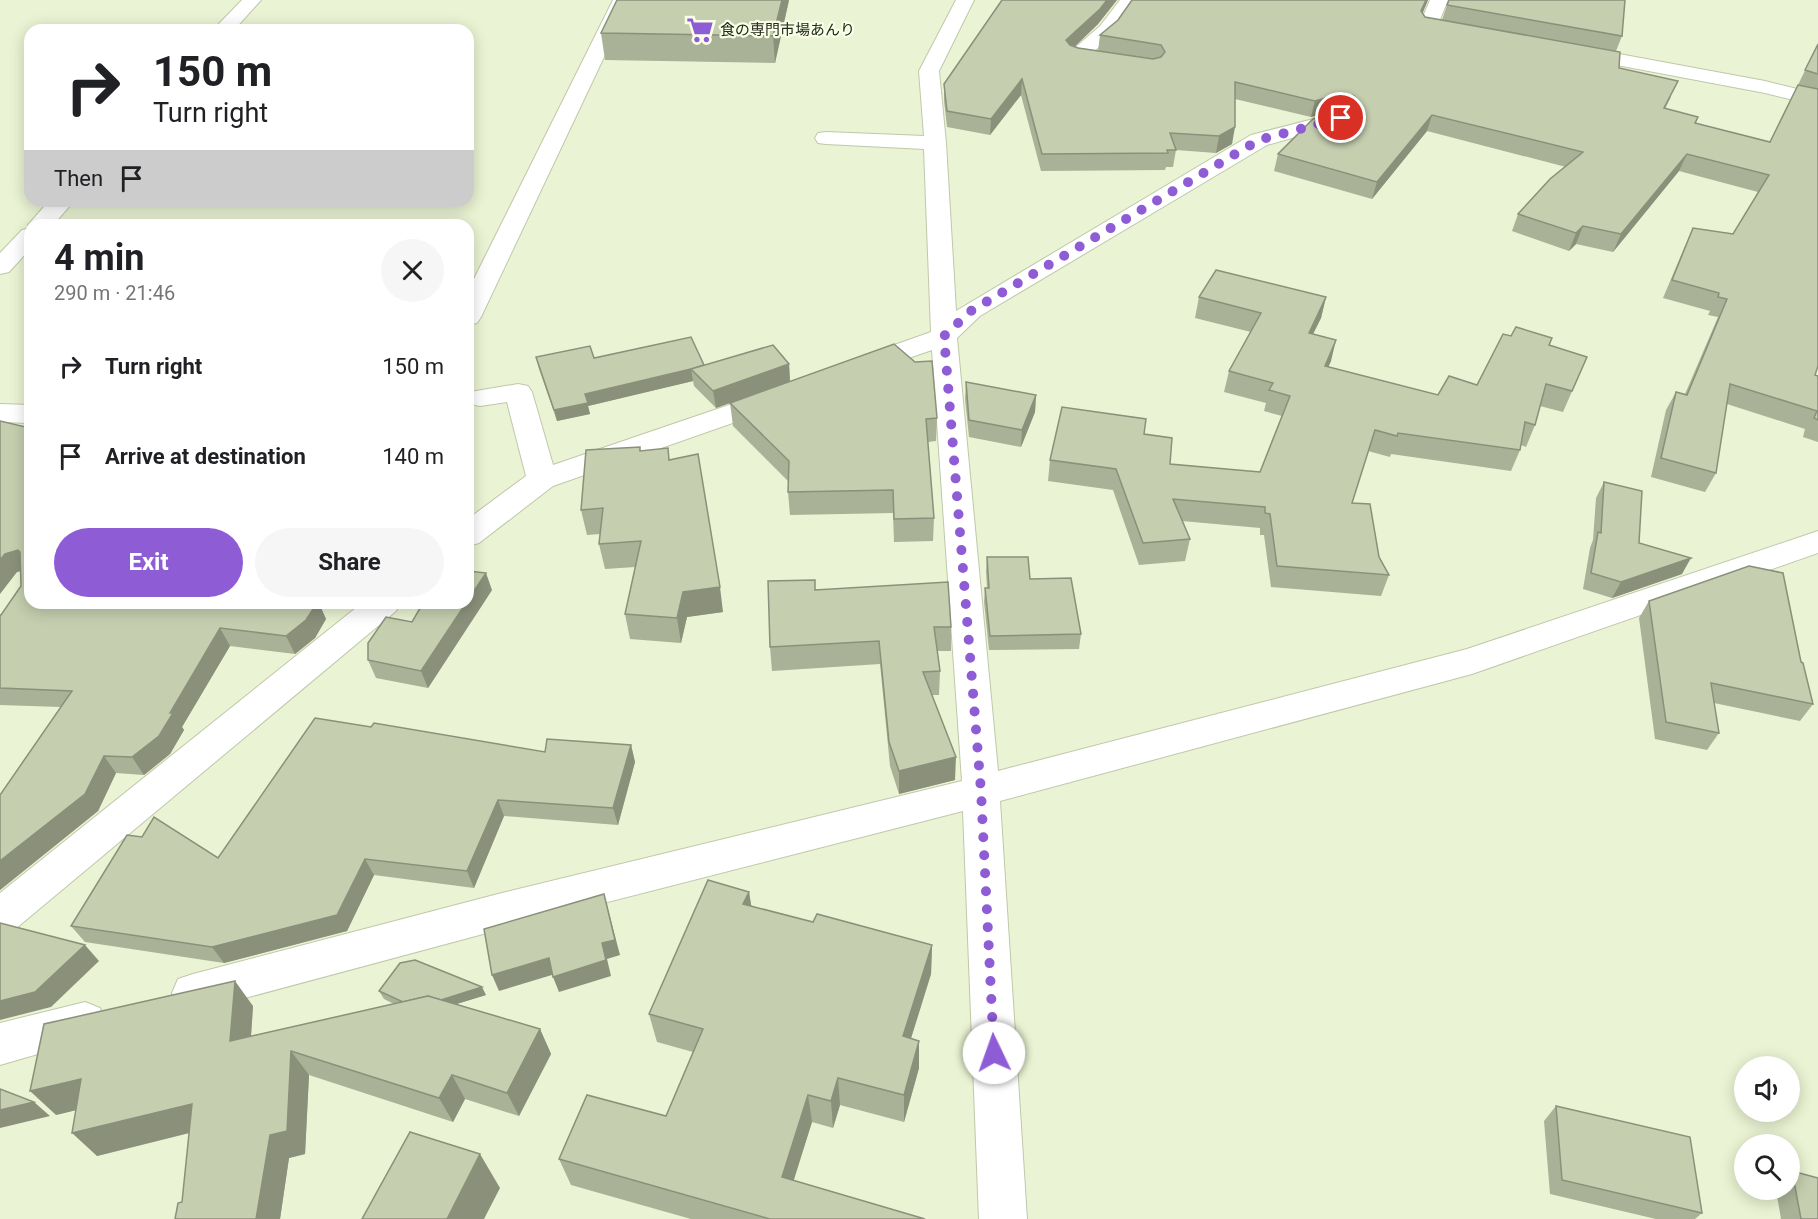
<!DOCTYPE html>
<meta charset="utf-8">
<style>
:root{--surface:#fff;--page:#f6f6f6;--text:#202124;--muted:#757577;--accent:#8e5cd5}
body{margin:0;font-family:Roboto,"Noto Sans JP",sans-serif;background:var(--page);color:var(--text);height:100vh;display:flex;flex-direction:column;font-size:22px;white-space:nowrap}
*{box-sizing:border-box;margin:0}
p{font-size:20px;color:var(--muted)}
.icon{flex:none;width:33px;height:33px;fill:none;stroke:currentColor;stroke-width:2;stroke-linecap:round;stroke-linejoin:round}
.map{position:relative;flex:1;overflow:hidden}
.side{position:absolute;left:24px;top:219px;width:450px;height:390px;display:flex;flex-direction:column;background:var(--surface);border-radius:18px;box-shadow:0 3px 15px #0003}
.side>*{flex:none}
.guide{position:absolute;left:24px;top:24px;width:450px;height:183px;border-radius:18px;box-shadow:0 3px 15px #0003;background:#fff;color:var(--text);overflow:hidden}
.fabs{position:absolute;left:1734px;top:1056px;display:grid;gap:12px}
.fabs a{display:grid;place-items:center;width:66px;height:66px;border-radius:50%;background:var(--surface);box-shadow:0 3px 15px #0003;font-size:30px}
.pin{position:absolute;display:grid;place-items:center;width:51px;height:51px;color:#fff;margin:-26px;border:3px solid #fff;border-radius:50%;box-shadow:0 2px 6px #0007}
.me{position:absolute;width:66px;margin:-33px;rotate:357deg;stroke-linejoin:round;filter:drop-shadow(0 0 4px #0008)}
.turn{display:flex;align-items:center;gap:21px;height:126px;padding:0 30px;font-size:27px}
.turn .icon{width:78px;height:78px;stroke-width:2.5}
.turn b{display:block;font-size:42px;line-height:51px}
.then{display:flex;align-items:center;height:57px;padding:0 30px;background:#0003;gap:12px;font-size:22px}
.round{display:grid;place-items:center;flex:none;width:63px;height:63px;border-radius:32px;background:var(--page)}
.overview{display:flex;align-items:center;justify-content:space-between;height:102px;padding:0 30px}
h1{font-size:36px;font-weight:700;line-height:45px}
.button{display:flex;gap:12px;margin-top:auto;padding:12px 30px}
.button a{flex:1;height:69px;border-radius:36px;background:var(--accent);color:#fff;font-size:24px;font-weight:700;line-height:69px;text-align:center}
.button a+a{background:var(--page);color:var(--text)}
ul{padding:0;list-style:none}
li{display:flex;align-items:center;gap:18px;height:90px;padding:0 30px}
li div{flex:1}
li b{display:block;font-size:22px}
li em{font-style:normal}
.map>svg:first-child{display:block}
</style>
<div class="map">
<svg width="1818" height="1219" viewBox="0 0 1818 1219">
<rect width="100%" height="100%" fill="#eaf3d3"/>
<g fill="none" stroke-linecap="round" stroke-linejoin="round">
<defs>
<g id="minor">
<path d="M242,0H261L234,30H213Z"/>
<path d="M613,0H631L481,317L477,323L468,325V291Z"/>
<path d="M956,0H974L939,71L946,143L956,311L1251,135L1341,112L1348,114L1352,118L1348,122L1267,145L980,316L957,338L998,771L1467,649L1818,531V553L1472,674L1000,801L1027,1219H979L963,811L498,930L193,1012L178,1007L172,993L178,979L193,974L498,894L962,781L932,350L862,374L852,372L848,366L852,360L931,332L924,149L826,144L818,143L815,138L818,133L826,132L924,136L919,71Z"/>
<path d="M1120,0H1138L1114,34L1093,52L1119,57L1122,61L1119,65L1112,67L1070,60L1067,56L1070,52L1100,26Z"/>
<path d="M1430,0H1448L1439,22L1471,29L1474,33L1471,37L1464,39L1421,30L1419,26Z"/>
<path d="M1576,46L1765,81L1818,94V106L1765,93L1569,56L1566,52L1569,48Z"/>
<path d="M49,201H74L53,225H30V228L28,225Z"/>
<path d="M30,228V249L9,272L0,274V253L22,230Z"/>
<path d="M518,384L528,386L532,392L553,465L764,393L774,391L784,393L788,399L784,405L553,486L479,543L468,546V519L526,476L507,402L480,406L470,404L468,395L470,392Z"/>
<path d="M0,404L30,405V423L0,422Z"/>
<path d="M362,603H400L396,611L14,930L0,935V893Z"/>
<path d="M85,1002L100,1008L106,1022L100,1036L0,1065V1023Z"/>
</g>
</defs>
<!-- minor casing -->
<use href="#minor" stroke="#bfc8aa" stroke-width="2"/>
<!-- minor -->
<use href="#minor" fill="#fff" fill-rule="evenodd"/>
</g>
<!-- wall -->
<g fill="#a9b196">
<path d="M617,0H789L775,63L605,60L601,33Z"/>
<path d="M1002,0H1117L1098,24L1074,47L1120,54L1098,51L1100,35L1428,0L1422,13L1425,17L1442,20L1447,5L1622,36L1616,51L1619,68L1671,97L1665,109L1698,117L1696,123L1770,142L1818,44V366L1815,375L1818,376V442L1803,437L1805,429L1727,404L1716,473L1705,492L1651,477L1666,410L1676,392L1685,394L1718,317L1708,315L1710,311L1663,298L1685,246L1693,228L1733,234L1758,192L1679,171L1613,252L1576,244L1569,251L1512,231L1518,214L1566,167L1427,131L1372,199L1274,171L1278,154L1342,110H1340L1311,117L1235,99L1232,144L1216,153L1176,150L1173,167H1166L1165,170L1041,171L1021,95L990,135L947,127L944,101V84Z"/>
<path d="M1199,297H1326L1321,318L1313,334L1331,361L1328,367L1438,395L1477,385L1549,346L1587,357L1563,412L1540,406L1535,425L1526,447L1521,445L1520,450L1511,471L1391,454L1390,457L1368,451L1352,503L1389,575L1381,596L1271,587L1264,535H1260V528L1182,521L1190,539L1185,561L1139,565L1113,490L1048,481L1050,460L1144,434L1170,464L1260,472L1282,416L1264,411L1266,403L1224,392L1229,371L1251,332L1195,318Z"/>
<path d="M536,357L594,358L704,365L789,364L790,381L716,408L694,386L693,381L588,406L590,414L557,421L539,369Z"/>
<path d="M966,382L1036,395L1035,412L1021,447L969,437L965,399Z"/>
<path d="M730,403L937,418L936,441L928,442L934,518L933,541L894,542L893,513L790,515L788,492V481L733,426Z"/>
<path d="M0,421L30,603L321,608L326,619L315,638L295,654L230,646L182,727L184,730L170,754L144,775L116,773L98,811L0,890V795L61,707L0,705V615H1L21,586V571L17,572Z"/>
<path d="M641,451L670,460L723,612L687,617L681,643L630,639L625,614L635,567L605,569L599,544L600,534L587,535L581,510Z"/>
<path d="M1604,482L1639,543L1682,574L1612,598L1583,589L1590,548L1593,540L1596,498Z"/>
<path d="M987,557L1030,579L1081,634L1079,649L989,650L984,602L985,588H987L986,571Z"/>
<path d="M815,589L951,627V651H937L940,671L939,695H932L955,780L899,794L890,766L880,664L772,671L770,647Z"/>
<path d="M492,590L428,688L376,678L368,660L412,622Z"/>
<path d="M1649,601L1801,662L1813,704L1800,721L1714,703L1719,733L1707,750L1655,739L1639,618Z"/>
<path d="M371,727L545,752L631,745L635,762L618,825L504,816L474,888L374,875L347,931L224,963L85,942L71,926L218,858Z"/>
<path d="M749,892L751,906L813,922L932,945L931,974L911,1038L919,1041V1068L904,1122L840,1105L833,1128L812,1122L793,1180L925,1219H691L571,1185L559,1159L666,1116L693,1052L657,1042L649,1014Z"/>
<path d="M379,991L486,995L456,1004L540,1029L551,1054L519,1116L465,1099L453,1122L309,1075L305,1154L289,1158L280,1219H175L182,1202L189,1133L97,1156L76,1110L56,1115L253,1006L251,1036L394,1004L384,999Z"/>
<path d="M1556,1106L1702,1213L1695,1219H1656L1550,1194L1544,1121Z"/>
<path d="M1792,1171L1818,1219H1781L1776,1190H1790V1174Z"/>
</g>
<!-- shaded-wall -->
<g fill="#8a907a">
<path d="M782,0H789L775,63L773,36Z"/>
<path d="M1107,0H1117L1098,24L1065,56L1066,40Z"/>
<path d="M1426,0H1428L1417,27L1421,11Z"/>
<path d="M1022,79L1021,95L990,135L991,119Z"/>
<path d="M1344,93L1340,110L1311,117L1315,101Z"/>
<path d="M1432,115L1427,131L1372,199L1377,182Z"/>
<path d="M1235,127L1232,144L1216,153L1219,136Z"/>
<path d="M1687,154L1679,171L1613,252L1621,234Z"/>
<path d="M1583,226L1576,244L1569,251L1576,233Z"/>
<path d="M1326,297L1321,318L1303,354L1309,333Z"/>
<path d="M1336,340L1331,361L1319,387L1325,366Z"/>
<path d="M789,364L790,381L716,408L713,391Z"/>
<path d="M691,369L693,381L588,406L590,414L557,421L554,410L585,394Z"/>
<path d="M1036,395L1035,412L1021,447L1022,430Z"/>
<path d="M18,550L29,568L17,572L0,594V560L5,554Z"/>
<path d="M1691,558L1682,574L1612,598L1621,582Z"/>
<path d="M486,573L492,590L428,688L421,671L466,603H468V600Z"/>
<path d="M720,587L723,612L687,617L681,643L677,618L683,592Z"/>
<path d="M309,603H323L321,608L326,619L315,638L295,654L286,636Z"/>
<path d="M220,628L230,646L182,727L184,730L170,754L144,775L132,757L170,713Z"/>
<path d="M631,745L635,762L618,825L613,808Z"/>
<path d="M104,756L116,773L98,811L0,890V861Z"/>
<path d="M956,757L955,780L899,794V771Z"/>
<path d="M498,800L504,816L474,888L467,871Z"/>
<path d="M365,859L374,875L347,931L224,963L212,947Z"/>
<path d="M749,892L754,922L743,904Z"/>
<path d="M604,894L620,955L607,959L611,976L559,992L553,977Z"/>
<path d="M85,945L99,961L51,1007L0,1020V1001Z"/>
<path d="M932,945L931,974L903,1064V1036Z"/>
<path d="M549,958L555,974L499,991L492,975Z"/>
<path d="M235,981L253,1006L249,1065L230,1041Z"/>
<path d="M482,987L486,995L421,1015L416,1007Z"/>
<path d="M540,1029L551,1054L519,1116L507,1093Z"/>
<path d="M919,1041V1068L904,1122V1095Z"/>
<path d="M291,1051L309,1075L305,1154L289,1158L280,1219H256L270,1135Z"/>
<path d="M452,1075L465,1099L453,1122L439,1098Z"/>
<path d="M838,1078L840,1105L833,1128L831,1101Z"/>
<path d="M81,1079L105,1103L56,1115L30,1091Z"/>
<path d="M808,1095L812,1122L787,1202L782,1177Z"/>
<path d="M34,1102L50,1116L0,1128V1110Z"/>
<path d="M192,1104L213,1127L97,1156L72,1133Z"/>
<path d="M480,1154L500,1188L484,1219H447Z"/>
</g>
<!-- building -->
<g fill="#c5ceaf" stroke="#8a907a" stroke-width="1.5">
<path d="M617,0H782L773,36L601,33Z"/>
<path d="M1002,0H1107L1100,9L1066,40L1070,45L1078,48L1153,59L1161,57L1165,52L1161,45L1100,35L1118,20L1132,0H1426L1421,11L1425,17L1620,52L1619,68L1678,81L1664,108L1698,117L1695,123L1770,142L1798,85L1818,89V366L1815,375L1818,376V420L1814,418L1817,411L1730,384L1716,473L1661,458L1676,392L1687,395L1727,299L1718,297L1719,293L1672,280L1693,228L1733,234L1769,175L1687,154L1621,234L1583,226L1576,233L1518,214L1550,179L1583,152L1432,115L1377,182L1278,154L1313,119L1354,107L1358,101L1354,96L1344,93L1315,101L1235,82V127L1219,136L1170,133L1176,150H1167L1168,153L1042,154L1022,79L991,119L947,111L944,84Z"/>
<path d="M1449,0H1625L1622,36L1447,5Z"/>
<path d="M1818,44V74L1805,70Z"/>
<path d="M1216,270L1326,297L1309,333L1336,340L1325,366L1438,395L1449,376L1477,385L1503,334L1511,336L1516,327L1552,338L1549,345L1587,357L1572,391L1546,384L1535,425L1525,422L1520,450L1398,433L1397,436L1375,430L1352,503L1370,504L1379,557L1389,575L1277,566L1270,514L1265,513V507L1173,499L1190,539L1143,543L1116,469L1050,460L1062,407L1146,419L1144,434L1172,438L1170,464L1260,472L1290,396L1269,390L1273,383L1229,371L1261,313L1199,297Z"/>
<path d="M691,337L704,365L691,369L585,394L588,403L554,410L536,357L590,346L594,358Z"/>
<path d="M894,344L915,362L932,361L937,418L926,419L934,518L894,519L893,490L788,492L789,461L730,403Z"/>
<path d="M773,345L789,364L713,391L691,369Z"/>
<path d="M966,382L1036,395L1022,430L969,420Z"/>
<path d="M0,421L30,428V603H317L306,620L286,636L220,628L170,713H173L159,736L132,757L104,756L85,794L0,861V795L72,691L0,688V615H1L21,586L20,552L18,550L5,554L0,560Z"/>
<path d="M640,447V451L668,448L669,460L698,454L720,587L683,592L677,618L625,614L641,541L599,544L603,508L581,510L586,450Z"/>
<path d="M1604,482L1642,491L1639,543L1691,558L1621,582L1591,573L1598,532L1601,533Z"/>
<path d="M987,557H1028L1030,579L1071,578L1081,634L990,636L985,588H989Z"/>
<path d="M1749,566L1783,573L1801,662L1803,663L1813,704L1711,683L1719,733L1666,722L1649,601Z"/>
<path d="M468,571L486,573L468,600Z"/>
<path d="M815,580V590L948,582L951,627H934L940,671L923,672L956,757L899,771L889,742L879,641L770,647L768,581Z"/>
<path d="M423,603H466L421,671L368,660V643L386,617L412,622Z"/>
<path d="M315,718L371,727L374,723L545,752L547,739L631,745L613,808L498,800L467,871L365,859L337,915L212,947L71,926L127,835L142,837L154,817L218,858Z"/>
<path d="M708,880L749,892L743,904L813,922L817,914L932,945L903,1036L919,1041L904,1095L838,1078L831,1101L808,1095L782,1177L925,1219H770L559,1159L587,1095L666,1116L703,1029L649,1014Z"/>
<path d="M604,894L615,940L602,943L606,960L553,977L549,958L492,975L484,929Z"/>
<path d="M0,923L85,945L35,992L0,1001Z"/>
<path d="M415,960L482,987L441,1000L428,996L403,1002L379,991L400,963Z"/>
<path d="M235,981L230,1041L428,996L540,1029L507,1093L452,1075L439,1098L291,1051L287,1131L270,1135L256,1219H175L178,1203L182,1202L192,1104L72,1133L81,1079L30,1091L44,1024Z"/>
<path d="M0,1089L34,1102L0,1110Z"/>
<path d="M1556,1106L1690,1137L1702,1213L1562,1180Z"/>
<path d="M410,1132L480,1154L447,1219H362Z"/>
<path d="M1792,1171L1818,1178V1219H1801Z"/>
</g>
<g fill="none" stroke-linecap="round" stroke-linejoin="round">
<!-- route -->
<path stroke="#8e5cd5" stroke-width="10" stroke-dasharray="0 18" d="M994,1053L981,791L944,336L971,311L1259,140L1341,118"/>
</g>
<!-- icons -->
<defs>
<symbol id="supermarket-bare" viewBox="-9 -9 18 18"><path d="M-6-5.5h2.5l.6 2H6L4.5 2H-2.5L-4.4-4H-6ZM-1.5 3.2a1.3 1.3 0 1 0 .1 0ZM3 3.2a1.3 1.3 0 1 0 .1 0Z" fill="#8e5cd5" stroke="#f8ffe6" stroke-width="2.5" paint-order="stroke"/></symbol>
</defs>
<g fill-rule="evenodd">
<use href="#supermarket-bare" x="681" y="11" width="38" height="38"/>
</g>
<g text-anchor="middle" dominant-baseline="central" stroke-width="4.5" stroke-linejoin="round" paint-order="stroke">
<!-- far-poi labels -->
<g font-size="15" fill="#24271b" stroke="#f8ffe6" text-anchor="start">
<text x="720" y="30">食の専門市場あんり</text>
</g>
</g>
</svg>
<div class="fabs">
<a><svg class="icon" aria-label="sound" viewBox="0 0 24 24"><path d="M4 9h4l5-4v14l-5-4H4zM17 9q2 3 0 6"/></svg></a>
<a><svg class="icon" aria-label="search" viewBox="0 0 24 24"><circle cx="10" cy="10" r="6"/><path d="M15 15l6 6"/></svg></a>
</div>
<div class="pin" style="left:1341px;top:118px;background:#d93025"><svg class="icon" aria-label="arrive" viewBox="0 0 24 24"><path d="M6 21V4h12l-3 4 3 4H6"/></svg></div>
<svg class="me" style="left:994px;top:1053px" viewBox="-20 -20 40 40"><circle r="19" fill="#fff"/><path d="M0-13L10 11 0 6-10 11z" fill="#8e5cd5"/></svg>
<div class="guide">
<div class="turn"><svg class="icon" aria-label="right" viewBox="0 0 24 24"><path d="M7 20v-9h11M14 6l5 5-5 5"/></svg><div><b>150 m</b>Turn right</div></div>
<div class="then">Then<svg class="icon" aria-label="arrive" viewBox="0 0 24 24"><path d="M6 21V4h12l-3 4 3 4H6"/></svg></div>
</div>
<section class="side">
<div class="overview"><div><h1>4 min</h1><p>290 m · 21:46</p></div><a class="round"><svg class="icon" aria-label="close" viewBox="0 0 24 24"><path d="M6 6l12 12M18 6L6 18"/></svg></a></div>
<ul>
<li><svg class="icon" aria-label="right" viewBox="0 0 24 24"><path d="M7 20v-9h11M14 6l5 5-5 5"/></svg><div><b>Turn right</b></div><em>150 m</em></li>
<li><svg class="icon" aria-label="arrive" viewBox="0 0 24 24"><path d="M6 21V4h12l-3 4 3 4H6"/></svg><div><b>Arrive at destination</b></div><em>140 m</em></li>
</ul>
<div class="button"><a>Exit</a><a>Share</a></div>
</section>
</div>
